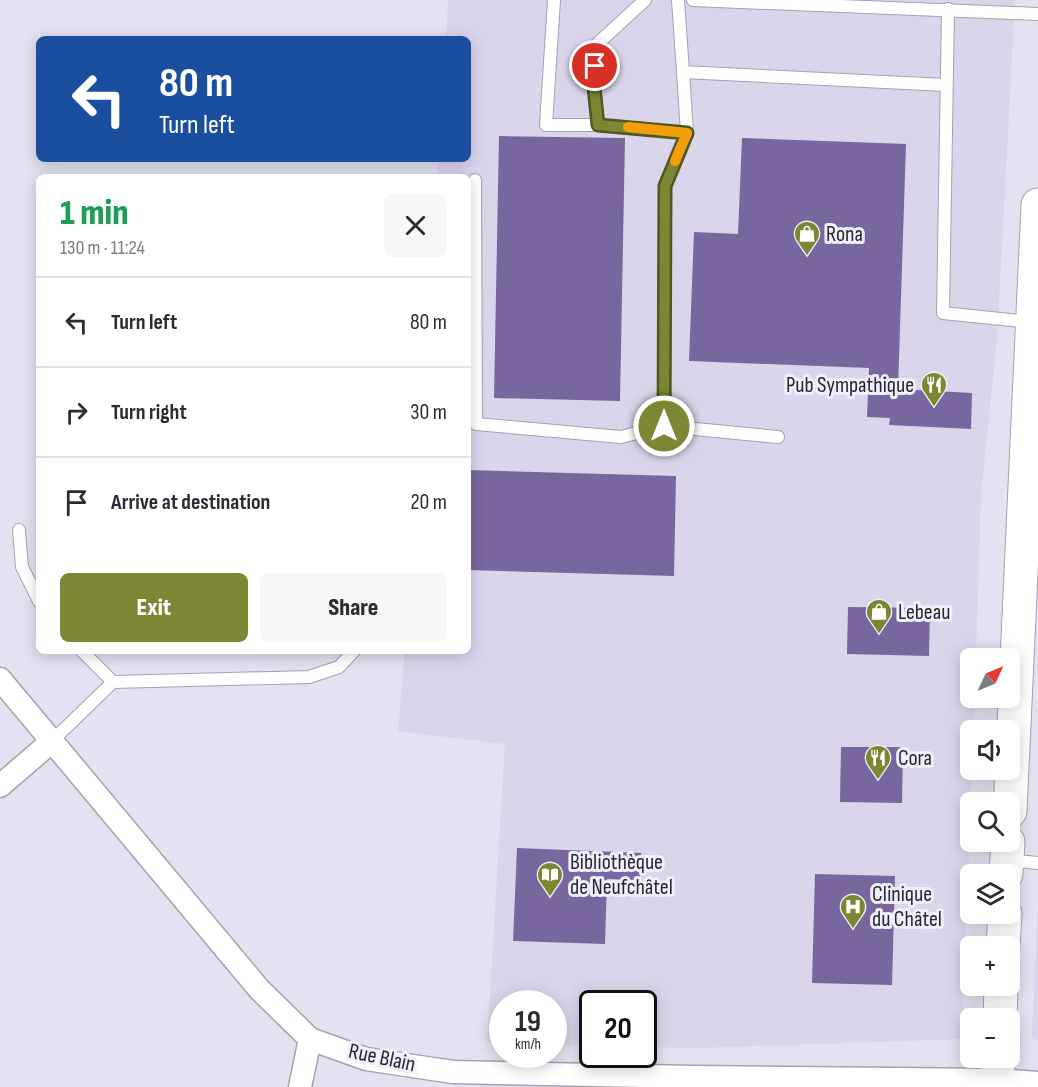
<!DOCTYPE html>
<meta charset="utf-8">
<style>
:root{--surface:#fff;--page:#f7f7f7;--text:#2b2b33;--muted:#7c7c81;--line:#e1e1e2;--accent:#7d8632}
body{margin:0;font-family:"Sofia Sans Condensed",sans-serif;background:var(--page);color:var(--text);height:100vh;display:flex;flex-direction:column;font-size:22px;white-space:nowrap}
*{box-sizing:border-box;margin:0}
p{font-size:20px;color:var(--muted)}
.icon{flex:none;width:33px;height:33px;fill:none;stroke:currentColor;stroke-width:2;stroke-linecap:round;stroke-linejoin:round}
.map{position:relative;flex:1;overflow:hidden}
.side{position:absolute;left:36px;top:174px;width:435px;height:480px;display:flex;flex-direction:column;background:var(--surface);border-radius:9px;box-shadow:0 3px 15px #0003}
.side>*{flex:none}
.hud{position:absolute;left:36px;top:36px;width:435px;height:126px;border-radius:9px;box-shadow:0 3px 15px #0003;background:#1a4fa0;color:#fff;overflow:hidden}
.needle{width:39px;rotate:46deg}
.tools{position:absolute;left:960px;top:648px;display:grid;gap:12px}
.tools a{display:grid;place-items:center;width:60px;height:60px;border-radius:9px;background:var(--surface);box-shadow:0 3px 15px #0003;font-size:30px}
.speed{position:absolute;left:489px;top:990px;display:flex;gap:12px;font-size:30px;font-weight:700;text-align:center}
.speed>*{display:grid;place-content:center;width:78px;height:78px;border-radius:50%;background:var(--surface);box-shadow:0 3px 15px #0003;line-height:1}
.speed small{font-size:15px;font-weight:400}
.speed .limit{border:3px solid #111;border-radius:9px;background:#fff;color:#111}
.pin{position:absolute;display:grid;place-items:center;width:51px;height:51px;color:#fff;margin:-26px;border:3px solid #fff;border-radius:50%;box-shadow:0 2px 6px #0007}
.me{position:absolute;width:66px;margin:-33px;rotate:0deg;stroke-linejoin:round;filter:drop-shadow(0 0 4px #0008)}
.turn{display:flex;align-items:center;gap:21px;height:126px;padding:0 24px;font-size:27px}
.turn .icon{width:78px;height:78px;stroke-width:2.5}
.turn b{display:block;font-size:42px;line-height:51px}
.round{display:grid;place-items:center;flex:none;width:63px;height:63px;border-radius:9px;background:var(--page)}
.headline{display:flex;align-items:center;justify-content:space-between;height:102px;padding:0 24px}
h1{font-size:36px;font-weight:800;line-height:45px;color:#1e9e55}
.primary-button{display:flex;gap:12px;margin-top:auto;padding:12px 24px}
.primary-button a{flex:1;height:69px;border-radius:9px;background:var(--accent);color:#fff;font-size:24px;font-weight:800;line-height:69px;text-align:center}
.primary-button a+a{background:var(--page);color:var(--text)}
ul{padding:0;list-style:none}
li{display:flex;align-items:center;gap:18px;height:90px;padding:0 24px;border-top:2px solid var(--line)}
li div{flex:1}
li b{display:block;font-size:22px}
li em{font-style:normal}
.map>svg:first-child{display:block}
</style>
<div class="map">
<svg width="1038" height="1087" viewBox="0 0 1038 1087">
<rect width="100%" height="100%" fill="#e4e1f0"/>
<!-- built -->
<g fill="#dad5eb">
<path d="M448,0H1015L997,340L981,493L976,658H970V698H974L973,730H970L972,770L962,1039L701,1048L644,1047V1004H592V1046L554,1045V1004H502V1043H487L505,744L398,731L405,651H468V177H437L438,159H468V39H446Z"/>
<path d="M1038,903V1041L1032,1037Z"/>
</g>
<!-- building -->
<g fill="#77679e">
<path d="M499,136L625,138L620,401L494,398Z"/>
<path d="M742,138L906,144L898,389L972,393L971,429L889,425L890,418L867,417L869,368L689,361L694,232L738,234Z"/>
<path d="M468,470L676,476L674,576L468,570Z"/>
<path d="M848,607L930,608L929,656L847,654Z"/>
<path d="M841,747H903L902,803L840,802Z"/>
<path d="M517,848L641,853L640,880L607,879L605,944L513,941Z"/>
<path d="M815,874L895,876L892,985L812,983Z"/>
</g>
<g fill="none" stroke-linecap="round" stroke-linejoin="round">
<defs>
<g id="service">
<path d="M554,0L546,125H598L687,133"/>
<path d="M678,0L683,72L946,85"/>
<path d="M693,0L1038,14"/>
<path d="M948,9L943,313L1031,322"/>
<path d="M683,72L687,133L665,186L664,426L778,437"/>
<path d="M598,125L594,87L596,45L645,0"/>
<path d="M475,180L476,424L621,437L664,426"/>
<path d="M19,530L22,567L39,601"/>
<path d="M82,651L113,682"/>
<path d="M51,742L113,682L309,677L339,667L354,651"/>
<path d="M1009,860L1038,863"/>
</g>
<g id="minor">
<path d="M0,679L259,989L310,1039L366,1059L453,1072L693,1077L997,1080L1038,1083"/>
<path d="M0,786L51,742"/>
<path d="M300,1087L310,1039"/>
</g>
<g id="secondary">
<path d="M1010,811L1038,205"/>
<path d="M1006,874L1008,842"/>
<path d="M1003,946L1005,914"/>
<path d="M1000,1018L1001,986"/>
<path d="M997,1087L998,1058"/>
</g>
</defs>
<!-- service casing -->
<use href="#service" stroke="#a5a1b0" stroke-width="14"/>
<!-- minor casing -->
<use href="#minor" stroke="#a5a1b0" stroke-width="25"/>
<!-- secondary casing -->
<use href="#secondary" stroke="#a5a1b0" stroke-width="35"/>
<!-- service -->
<use href="#service" stroke="#fff" stroke-width="12"/>
<!-- minor -->
<use href="#minor" stroke="#fff" stroke-width="22"/>
<!-- secondary -->
<use href="#secondary" stroke="#fff" stroke-width="33"/>
</g>
<g fill="none" stroke-linecap="round" stroke-linejoin="round">
<defs>
<path id="route" d="M595,66L594,87L598,125L687,133L665,186L664,426"/>
</defs>
<!-- route casing -->
<use href="#route" stroke="#515720" stroke-width="15"/>
<!-- route -->
<use href="#route" stroke="#7d8632" stroke-width="10"/>
<!-- slow -->
<path stroke="#f59e0b" stroke-width="10" d="M628,127L687,133L675,161"/>
</g>
<!-- icons -->
<defs>
<symbol id="shop-pin" viewBox="-11 -11 22 30"><path d="M0 17L-7.5 6A9.5 9.5 0 1 1 7.5 6Z" fill="#7d8632" stroke="#f1eefd"/><path d="M-5-2.5h2.3a2.7 3.5 0 0 1 5.4 0H5L5.5 6h-11ZM-1.5-2.5h3a1.5 2.3 0 0 0-3 0Z" fill="#fff"/></symbol>
<symbol id="restaurant-pin" viewBox="-11 -11 22 30"><path d="M0 17L-7.5 6A9.5 9.5 0 1 1 7.5 6Z" fill="#7d8632" stroke="#f1eefd"/><path d="M-5-6h1v4h1v-4h1v4h1v-4h1v5L-1.5 .5V6h-2V.5L-5-1ZM5-6V6H3V1.5H1.5Q1.5-4 5-6Z" fill="#fff"/></symbol>
<symbol id="library-pin" viewBox="-11 -11 22 30"><path d="M0 17L-7.5 6A9.5 9.5 0 1 1 7.5 6Z" fill="#7d8632" stroke="#f1eefd"/><path d="M-6-4Q-3-5.5-.7-3.5V5Q-3 3-6 4ZM6-4Q3-5.5 .7-3.5V5Q3 3 6 4Z" fill="#fff"/></symbol>
<symbol id="hospital-pin" viewBox="-11 -11 22 30"><path d="M0 17L-7.5 6A9.5 9.5 0 1 1 7.5 6Z" fill="#7d8632" stroke="#f1eefd"/><path d="M-5-5h3v3.5h4V-5h3V5h-3V1.5h-4V5h-3Z" fill="#fff"/></symbol>
</defs>
<g fill-rule="evenodd">
<use href="#shop-pin" x="792" y="219" width="30" height="40"/>
<use href="#restaurant-pin" x="919" y="370" width="30" height="40"/>
<use href="#shop-pin" x="864" y="597" width="30" height="40"/>
<use href="#restaurant-pin" x="863" y="743" width="30" height="40"/>
<use href="#library-pin" x="535" y="860" width="30" height="40"/>
<use href="#hospital-pin" x="838" y="892" width="30" height="40"/>
</g>
<g text-anchor="middle" dominant-baseline="central" stroke-width="6" stroke-linejoin="round" paint-order="stroke">
<!-- poi labels -->
<g font-size="22" fill="#27262b" stroke="#f1eefd" text-anchor="start">
<text x="826" y="234">Rona</text>
<text x="914" y="385" text-anchor="end">Pub Sympathique</text>
<text x="898" y="612">Lebeau</text>
<text x="898" y="758">Cora</text>
<text x="570" y="862">Bibliothèque<tspan x="570" dy="25">de Neufchâtel</tspan></text>
<text x="872" y="894">Clinique<tspan x="872" dy="25">du Châtel</tspan></text>
</g>
<!-- street labels -->
<g font-size="22" fill="#27262b" stroke="#f1eefd">
<text transform="translate(382 1058) rotate(12)">Rue Blain</text>
</g>
</g>
</svg>
<div class="tools">
<a><svg class="needle" viewBox="-14 -14 28 28"><path d="M0-13l5 13h-10z" fill="#e53935"/><path d="M0 13l5-13h-10z" fill="#7c7c81"/></svg></a>
<a><svg class="icon" aria-label="sound" viewBox="0 0 24 24"><path d="M4 9h4l5-4v14l-5-4H4zM17 9q2 3 0 6"/></svg></a>
<a><svg class="icon" aria-label="search" viewBox="0 0 24 24"><circle cx="10" cy="10" r="6"/><path d="M15 15l6 6"/></svg></a>
<a><svg class="icon" aria-label="layers" viewBox="0 0 24 24"><path d="M12 4l9 5-9 5-9-5zM3 14l9 5 9-5"/></svg></a>
<a>+</a>
<a>−</a>
</div>
<div class="speed"><div>19<small>km/h</small></div><div class="limit">20</div></div>
<div class="pin" style="left:595px;top:66px;background:#d93025"><svg class="icon" aria-label="arrive" viewBox="0 0 24 24"><path d="M6 21V4h12l-3 4 3 4H6"/></svg></div>
<svg class="me" style="left:664px;top:426px" viewBox="-20 -20 40 40"><circle r="17" fill="#7d8632" stroke="#fff" stroke-width="3"/><path d="M0-11L8 9 0 5-8 9z" fill="#fff"/></svg>
<div class="hud">
<div class="turn"><svg class="icon" aria-label="left" viewBox="0 0 24 24"><path d="M17 20v-9H6M10 6l-5 5 5 5"/></svg><div><b>80 m</b>Turn left</div></div>
</div>
<section class="side">
<div class="headline"><div><h1>1 min</h1><p>130 m · 11:24</p></div><a class="round"><svg class="icon" aria-label="close" viewBox="0 0 24 24"><path d="M6 6l12 12M18 6L6 18"/></svg></a></div>
<ul>
<li><svg class="icon" aria-label="left" viewBox="0 0 24 24"><path d="M17 20v-9H6M10 6l-5 5 5 5"/></svg><div><b>Turn left</b></div><em>80 m</em></li>
<li><svg class="icon" aria-label="right" viewBox="0 0 24 24"><path d="M7 20v-9h11M14 6l5 5-5 5"/></svg><div><b>Turn right</b></div><em>30 m</em></li>
<li><svg class="icon" aria-label="arrive" viewBox="0 0 24 24"><path d="M6 21V4h12l-3 4 3 4H6"/></svg><div><b>Arrive at destination</b></div><em>20 m</em></li>
</ul>
<div class="primary-button"><a>Exit</a><a>Share</a></div>
</section>
</div>
